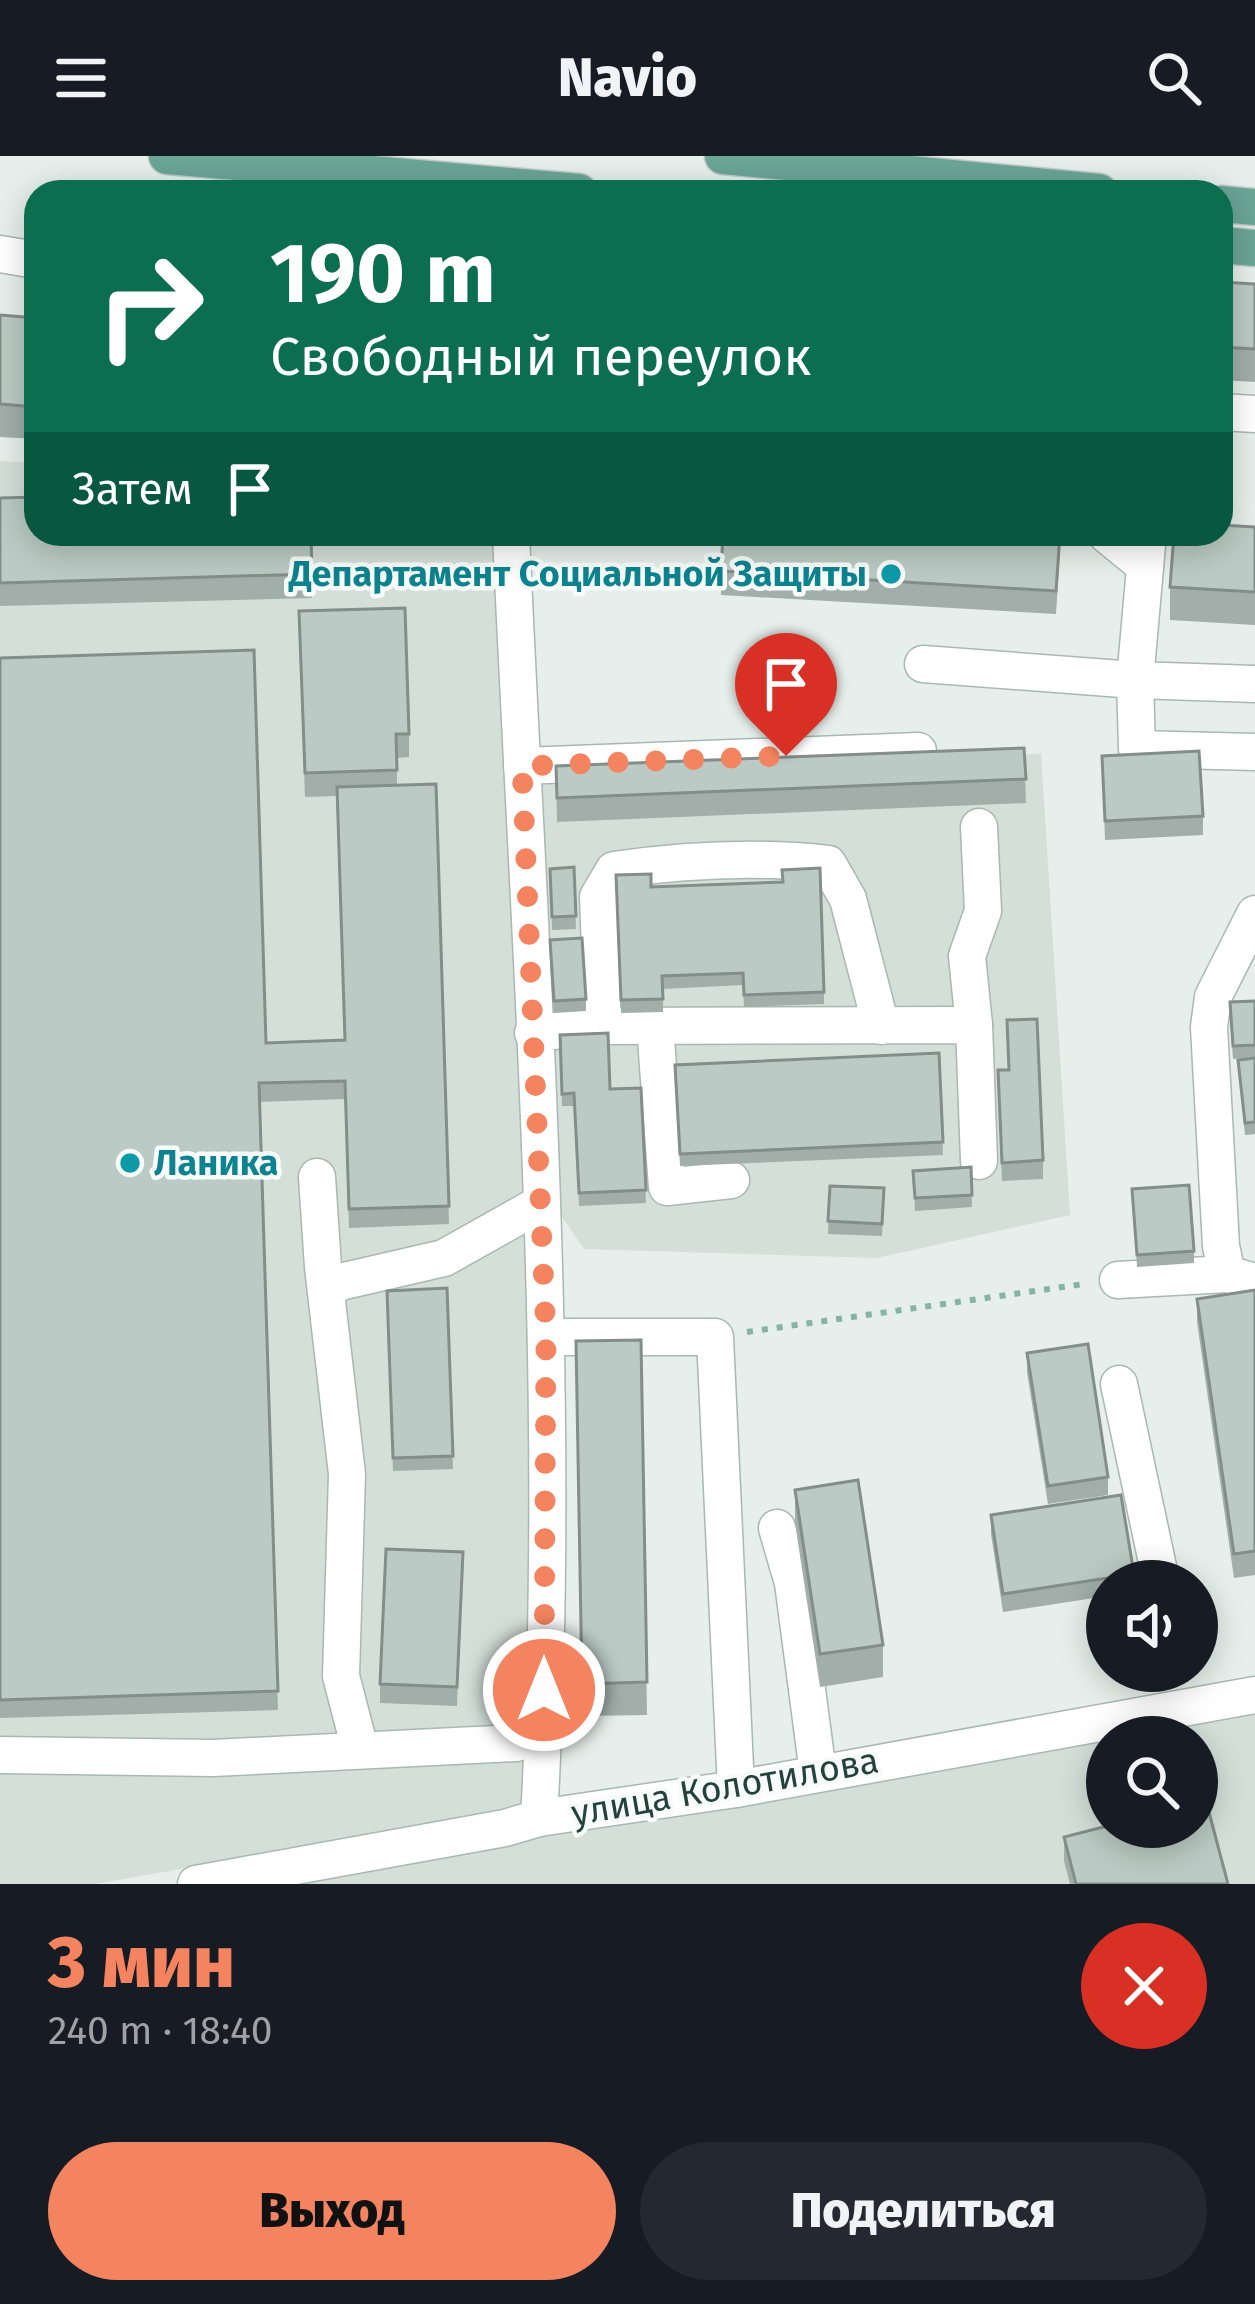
<!DOCTYPE html>
<html lang="ru">
<meta charset="utf-8">
<style>
:root{--surface:#171b24;--page:#242831;--text:#f1f3f6;--muted:#9ea1a6;--accent:#f4845f}
body{margin:0;font-family:"Fira Sans",sans-serif;background:var(--page);color:var(--text);height:100vh;display:flex;flex-direction:column;font-size:45px;white-space:nowrap}
*{box-sizing:border-box;margin:0}
p{font-size:39px;color:var(--muted)}
.icon{flex:none;width:66px;height:66px;fill:none;stroke:currentColor;stroke-width:2;stroke-linecap:round;stroke-linejoin:round}
.map{position:relative;height:1728px;overflow:hidden}
.drawer{display:flex;flex-direction:column;background:var(--surface);flex:1}
.drawer>*{flex:none}
.banner{position:absolute;left:24px;top:24px;width:1209px;height:366px;border-radius:36px;box-shadow:0 6px 30px #0003;background:#0b6e4f;color:#fff;overflow:hidden}
.fabs{position:absolute;left:1086px;top:1404px;display:grid;gap:24px}
.fabs a{display:grid;place-items:center;width:132px;height:132px;border-radius:50%;background:var(--surface);box-shadow:0 6px 30px #0003;font-size:60px}
.pin{position:absolute;display:grid;place-items:center;width:102px;height:102px;color:#fff;margin:-123px -51px;border-radius:50% 50% 50% 0;rotate:-45deg;box-shadow:0 0 12px #0007}
.pin .icon{rotate:45deg}
.me{position:absolute;width:132px;margin:-66px;rotate:0deg;stroke-linejoin:round;filter:drop-shadow(0 0 9px #0008)}
.turn{display:flex;align-items:center;gap:42px;height:252px;padding:0 48px;font-size:54px}
.turn .icon{width:156px;height:156px;stroke-width:2.5}
.turn b{display:block;font-size:84px;line-height:102px}
.then{display:flex;align-items:center;height:114px;padding:0 48px;background:#0003;gap:24px;font-size:45px}
.round{display:grid;place-items:center;flex:none;width:126px;height:126px;border-radius:63px;background:var(--page)}
.summary{display:flex;align-items:center;justify-content:space-between;height:204px;padding:0 48px}
h1{font-size:72px;font-weight:800;line-height:90px;color:var(--accent)}
.cta{display:flex;gap:24px;margin-top:auto;padding:24px 48px}
.cta a{flex:1;height:138px;border-radius:72px;background:var(--accent);color:#111;font-size:48px;font-weight:800;line-height:138px;text-align:center}
.cta a+a{background:var(--page);color:var(--text)}
header{display:flex;justify-content:space-between;align-items:center;height:156px;padding:0 48px;background:var(--surface);font-size:54px;font-weight:800}
.map>svg:first-child{display:block}
</style>
<header><svg class="icon" aria-label="menu" viewBox="0 0 24 24"><path d="M4 6h16M4 12h16M4 18h16"/></svg>Navio<svg class="icon" aria-label="search" viewBox="0 0 24 24"><circle cx="10" cy="10" r="6"/><path d="M15 15l6 6"/></svg></header>
<div class="map">
<svg width="1255" height="1728" viewBox="0 0 1255 1728">
<rect width="100%" height="100%" fill="#e6efeb"/>
<!-- built -->
<g fill="#d4dfda" fill-rule="evenodd">
<path d="M0,305L36,307V378H501L531,1184L529,1568L522,1648L499,1657L95,1728H0Z"/>
<path d="M1041,597L1070,1059L877,1102L584,1093L559,1057L543,782L542,629L927,609Z"/>
<path d="M1255,1545V1728H248ZM1107,1581H1197V1671H1107Z"/>
</g>
<g fill="none" stroke-linecap="round" stroke-linejoin="round">
<defs>
<g id="minor">
<path d="M0,98L36,104"/>
<path d="M1221,256L1255,258"/>
<path d="M511,378C530,805 563,1235 539,1662"/>
<path d="M1106,378L1145,410"/>
<path d="M1148,378L1135,524L1137,593L1255,596"/>
<path d="M923,508L1135,524L1255,528"/>
<path d="M522,610L918,595"/>
<path d="M974,869L967,800L983,755L979,671"/>
<path d="M603,870L598,741L614,714C684,704 757,700 828,708L848,743L881,870"/>
<path d="M655,870L667,1031L731,1024"/>
<path d="M533,877L603,870L974,869L979,1005"/>
<path d="M317,1021L323,1111L347,1318L341,1520L360,1593"/>
<path d="M1227,1118L1221,1090L1209,871L1213,841L1255,758"/>
<path d="M1118,1124L1227,1118L1255,1126"/>
<path d="M326,1135L340,1126L444,1102L540,1048"/>
<path d="M546,1181H715L736,1633"/>
<path d="M1119,1228L1161,1425"/>
<path d="M777,1372L793,1427L818,1617"/>
<path d="M0,1599L213,1602L516,1587L544,1578"/>
<path d="M196,1728L505,1672L539,1662L736,1633L1255,1539"/>
</g>
<g id="major">
<path d="M167,0L579,36"/>
<path d="M723,0L1099,36"/>
<path d="M1221,48L1255,51"/>
<path d="M1221,89L1255,92"/>
</g>
</defs>
<!-- minor casing -->
<use href="#minor" stroke="#a8b8b2" stroke-width="39"/>
<!-- major casing -->
<use href="#major" stroke="#c2cac8" stroke-width="39"/>
<!-- path -->
<path stroke="#86b3a5" stroke-width="6" stroke-dasharray="6 9" stroke-linecap="butt" d="M747,1176L1084,1128"/>
<!-- minor -->
<use href="#minor" stroke="#fff" stroke-width="36"/>
<!-- major -->
<use href="#major" stroke="#6aa596" stroke-width="36"/>
</g>
<!-- wall -->
<g fill="#a1aea9">
<path d="M1221,126L1255,128V226L1221,224Z"/>
<path d="M0,159L36,162V283L0,281Z"/>
<path d="M0,342L312,418V442L0,450Z"/>
<path d="M1255,371V469L1170,464V431Z"/>
<path d="M1060,397L1056,458L721,439V415Z"/>
<path d="M299,479L409,578V601L397,602V629L436,628L449,1068L349,1072L345,943L259,946L278,1554L0,1562V502L266,887L345,884L337,640L305,641Z"/>
<path d="M1024,592L1026,647L557,666L556,610Z"/>
<path d="M1102,600L1203,660V679L1105,684Z"/>
<path d="M574,711L576,773L552,774L550,713Z"/>
<path d="M616,719L651,731L824,836V848L744,851L743,829L663,833V856L621,857Z"/>
<path d="M550,784L586,843V855L554,857Z"/>
<path d="M1255,845V901L1233,903L1230,859Z"/>
<path d="M560,879L610,933L641,932L646,1047L579,1050L574,950H562Z"/>
<path d="M939,897L943,999L680,1010L675,909Z"/>
<path d="M1255,902V978L1245,979L1238,904Z"/>
<path d="M998,933L1043,1004V1023L1002,1025Z"/>
<path d="M971,1011L972,1051L915,1055L913,1015Z"/>
<path d="M830,1030L884,1032L882,1080L828,1078Z"/>
<path d="M1132,1033L1194,1095V1107L1137,1111Z"/>
<path d="M447,1132L453,1313L393,1315L387,1135Z"/>
<path d="M1255,1134V1419L1234,1422L1197,1166V1143Z"/>
<path d="M641,1184L647,1559L582,1560L576,1185Z"/>
<path d="M1027,1197L1108,1321V1339L1048,1348L1027,1216Z"/>
<path d="M795,1334L883,1489V1521L820,1531L795,1367Z"/>
<path d="M991,1359L1134,1418V1425H1107V1440L1003,1456L991,1378Z"/>
<path d="M463,1396L457,1550L380,1547V1528Z"/>
<path d="M1064,1681L1228,1728H1070L1064,1705Z"/>
</g>
<!-- building -->
<g fill="#bbcac4" stroke="#838d89" stroke-width="3">
<path d="M1221,126L1255,128V193L1221,191Z"/>
<path d="M0,159L36,162V251L0,248Z"/>
<path d="M36,341V378H311L312,418L0,427V342Z"/>
<path d="M1221,369L1255,371V436L1170,431L1174,378H1221Z"/>
<path d="M723,378H1060L1056,435L721,415Z"/>
<path d="M405,452L409,578H396L397,614L305,617L299,455Z"/>
<path d="M254,494L266,887L345,884L337,631L436,628L449,1050L349,1053L345,925L259,927L278,1535L0,1544V502Z"/>
<path d="M1024,592L1026,623L557,642L556,610Z"/>
<path d="M1199,595L1203,660L1105,665L1102,600Z"/>
<path d="M574,711L576,760L552,761L550,713Z"/>
<path d="M820,712L824,836L744,839L743,817L662,820L663,843L621,844L616,719L651,718V731L783,726L782,714Z"/>
<path d="M582,782L586,843L554,845L550,784Z"/>
<path d="M1255,845V889L1233,890L1230,846Z"/>
<path d="M1037,863L1043,1004L1002,1007L998,914H1009L1007,864Z"/>
<path d="M608,877L610,933L641,932L646,1034L579,1037L574,937L562,938L560,879Z"/>
<path d="M939,897L943,986L680,998L675,909Z"/>
<path d="M1255,902V966L1245,967L1238,904Z"/>
<path d="M971,1011L972,1039L915,1042L913,1015Z"/>
<path d="M1189,1029L1194,1095L1137,1099L1132,1033Z"/>
<path d="M830,1030L884,1032L882,1068L828,1065Z"/>
<path d="M447,1132L453,1300L393,1302L387,1135Z"/>
<path d="M1255,1134V1395L1234,1398L1197,1143Z"/>
<path d="M641,1184L647,1526L582,1528L576,1185Z"/>
<path d="M1088,1188L1108,1321L1048,1330L1027,1197Z"/>
<path d="M858,1324L883,1489L820,1498L795,1334Z"/>
<path d="M1121,1339L1134,1418L1003,1438L991,1359Z"/>
<path d="M386,1393L463,1396L457,1531L380,1528Z"/>
<path d="M1206,1645L1228,1728H1076L1064,1681L1107,1670L1197,1671V1647Z"/>
</g>
<g fill="none" stroke-linecap="round" stroke-linejoin="round">
<!-- route -->
<path stroke="#f4845f" stroke-width="21" stroke-dasharray="0 37.8" d="M544,1534L546,1181L522,610L786,600"/>
</g>
<!-- markers -->
<g fill="#0f9aa8" stroke="#f7fbf9" stroke-width="4.5">
<circle cx="891" cy="418" r="12"/>
<circle cx="130" cy="1007" r="12"/>
</g>
<g text-anchor="middle" dominant-baseline="central" stroke-width="9" stroke-linejoin="round" paint-order="stroke">
<!-- culture labels -->
<g font-size="36" font-weight="bold" fill="#0d838f" stroke="#f7fbf9" text-anchor="end">
<text x="867" y="418">Департамент Социальной Защиты</text>
<text x="154" y="1007" text-anchor="start">Ланика</text>
</g>
<!-- street labels -->
<g font-size="36" fill="#24423a" stroke="#f7fbf9">
<text transform="translate(725 1631) rotate(-10)">улица Колотилова</text>
</g>
</g>
</svg>
<div class="fabs">
<a><svg class="icon" aria-label="sound" viewBox="0 0 24 24"><path d="M4 9h4l5-4v14l-5-4H4zM17 9q2 3 0 6"/></svg></a>
<a><svg class="icon" aria-label="search" viewBox="0 0 24 24"><circle cx="10" cy="10" r="6"/><path d="M15 15l6 6"/></svg></a>
</div>
<div class="pin" style="left:786px;top:600px;background:#d93025"><svg class="icon" aria-label="arrive" viewBox="0 0 24 24"><path d="M6 21V4h12l-3 4 3 4H6"/></svg></div>
<svg class="me" style="left:544px;top:1534px" viewBox="-20 -20 40 40"><circle r="17" fill="#f4845f" stroke="#fff" stroke-width="3"/><path d="M0-11L8 9 0 5-8 9z" fill="#fff"/></svg>
<div class="banner">
<div class="turn"><svg class="icon" aria-label="right" viewBox="0 0 24 24"><path d="M7 20v-9h11M14 6l5 5-5 5"/></svg><div><b>190 m</b>Свободный переулок</div></div>
<div class="then">Затем<svg class="icon" aria-label="arrive" viewBox="0 0 24 24"><path d="M6 21V4h12l-3 4 3 4H6"/></svg></div>
</div>
</div>
<section class="drawer">
<div class="summary"><div><h1>3 мин</h1><p>240 m · 18:40</p></div><a class="round" style="background:#d93025;color:#fff"><svg class="icon" aria-label="close" viewBox="0 0 24 24"><path d="M6 6l12 12M18 6L6 18"/></svg></a></div>
<div class="cta"><a>Выход</a><a>Поделиться</a></div>
</section>
